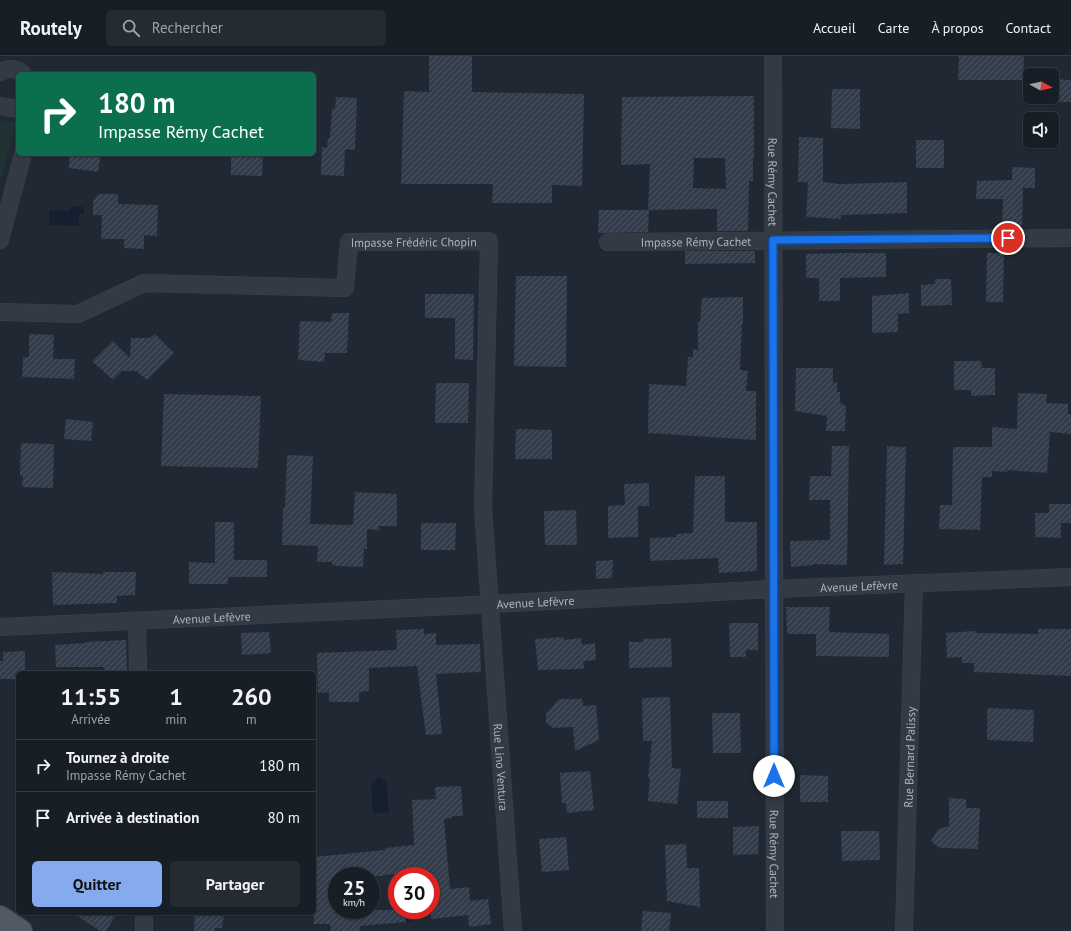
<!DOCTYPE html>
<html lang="fr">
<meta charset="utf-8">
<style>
:root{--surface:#181e26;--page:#252b32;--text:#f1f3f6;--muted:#9fa2a7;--line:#363c43;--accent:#85abee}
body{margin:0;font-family:"PT Sans",sans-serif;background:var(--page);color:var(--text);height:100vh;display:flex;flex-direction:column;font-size:15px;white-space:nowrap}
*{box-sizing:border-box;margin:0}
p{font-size:13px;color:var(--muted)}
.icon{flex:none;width:22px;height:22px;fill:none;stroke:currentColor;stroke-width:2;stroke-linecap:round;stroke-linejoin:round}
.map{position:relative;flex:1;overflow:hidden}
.panel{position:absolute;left:16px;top:615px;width:300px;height:244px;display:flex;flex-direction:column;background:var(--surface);border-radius:6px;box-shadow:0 1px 3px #0004,0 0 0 1px var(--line)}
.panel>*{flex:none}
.banner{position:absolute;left:16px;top:16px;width:300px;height:84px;border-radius:6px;box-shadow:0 1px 3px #0004,0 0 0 1px var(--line);background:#0b6e4f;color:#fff;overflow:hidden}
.needle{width:26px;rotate:98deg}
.buttons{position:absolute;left:1023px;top:12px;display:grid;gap:8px}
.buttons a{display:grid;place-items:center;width:36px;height:36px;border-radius:6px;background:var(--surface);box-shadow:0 1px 3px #0004,0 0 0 1px var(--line);font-size:20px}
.speed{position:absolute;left:328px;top:811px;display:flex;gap:8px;font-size:20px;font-weight:700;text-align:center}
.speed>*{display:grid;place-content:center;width:52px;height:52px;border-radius:50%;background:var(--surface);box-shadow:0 1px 3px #0004,0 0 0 1px var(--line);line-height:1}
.speed small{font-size:10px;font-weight:400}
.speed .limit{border:6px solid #d22;background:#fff;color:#111}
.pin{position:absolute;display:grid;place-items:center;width:34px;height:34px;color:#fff;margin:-17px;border:2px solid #fff;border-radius:50%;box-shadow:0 1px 4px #0007}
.me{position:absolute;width:44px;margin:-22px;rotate:0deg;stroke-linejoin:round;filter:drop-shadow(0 0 3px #0008)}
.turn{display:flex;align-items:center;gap:14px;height:84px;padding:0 16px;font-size:18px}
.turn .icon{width:52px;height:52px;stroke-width:2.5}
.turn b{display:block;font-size:28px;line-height:34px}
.eta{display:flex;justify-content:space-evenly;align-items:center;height:68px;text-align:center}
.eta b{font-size:24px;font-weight:600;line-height:28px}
.cta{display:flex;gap:8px;margin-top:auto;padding:8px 16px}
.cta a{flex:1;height:46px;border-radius:6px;background:var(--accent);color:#111;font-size:16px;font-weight:600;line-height:46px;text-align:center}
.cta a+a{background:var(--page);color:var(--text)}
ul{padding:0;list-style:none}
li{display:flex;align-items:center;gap:12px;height:52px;padding:0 16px;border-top:1px solid var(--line)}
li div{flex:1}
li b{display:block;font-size:15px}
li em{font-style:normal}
header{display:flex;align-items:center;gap:24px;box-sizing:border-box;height:56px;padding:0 20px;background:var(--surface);border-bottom:1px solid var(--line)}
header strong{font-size:19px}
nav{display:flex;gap:22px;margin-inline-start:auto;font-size:14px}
.search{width:280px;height:36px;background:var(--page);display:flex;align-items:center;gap:10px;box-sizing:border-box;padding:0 14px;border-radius:6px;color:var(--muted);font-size:15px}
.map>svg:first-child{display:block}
</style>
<header>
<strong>Routely</strong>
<div class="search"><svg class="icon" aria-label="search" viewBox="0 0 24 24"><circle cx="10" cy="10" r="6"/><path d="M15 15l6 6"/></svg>Rechercher</div>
<nav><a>Accueil</a><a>Carte</a><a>À propos</a><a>Contact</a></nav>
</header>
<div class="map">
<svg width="1071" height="875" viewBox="0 0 1071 875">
<defs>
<pattern id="building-hatch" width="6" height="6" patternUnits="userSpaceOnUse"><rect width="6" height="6" fill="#323c4a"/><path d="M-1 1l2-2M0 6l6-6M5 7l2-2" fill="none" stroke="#4d5662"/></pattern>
</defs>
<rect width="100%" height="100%" fill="#202833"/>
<!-- garden -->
<path fill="#223234" d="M0,64L16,67L0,127Z"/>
<!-- water -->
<g fill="#151f2f">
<path d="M71,150L84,151V158H79V170L49,169V154L70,155Z"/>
<path d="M378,721L382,723L383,725H386L389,756L373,757L371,727L374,726L376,723Z"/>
<path d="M397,833V854H410L412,865L396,867L394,837L396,836Z"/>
</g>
<!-- building -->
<g fill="url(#building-hatch)" fill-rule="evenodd">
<path d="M429,0H472V36L584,38L582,130L552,129V147H492L493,128H401L404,35L429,36Z"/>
<path d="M959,0H1024L1023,24H958Z"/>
<path d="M1052,23L1071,24V46H1042V41H1052Z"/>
<path d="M832,33H860V73L831,72Z"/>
<path d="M754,40V102H753V125H749L748,175H717V153L648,154L650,108L621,109L622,41ZM694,102H725L726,133L693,132Z"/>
<path d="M336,41L357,42L355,94L345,93L344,120L321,119L322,91L327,92L328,82H330L332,53H335Z"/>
<path d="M799,81L823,82V126L840,128L907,126V157L841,159V163L806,161L808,126H798Z"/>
<rect x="916" y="84" width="28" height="28"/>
<path d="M70,98H101L98,116L69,112Z"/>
<path d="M231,98H263L262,120L231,119Z"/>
<path d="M1012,111L1035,112V132H1023L1022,169H1002L1003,143H976L977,125L1012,124Z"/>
<path d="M99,138H118V148L158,149L157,180L144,179V193L124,192V183H101L102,159H93V145Z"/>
<path d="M599,154H649L648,176L598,177Z"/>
<path d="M685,195H755V207L685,208Z"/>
<path d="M846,197H886V221L840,222V245H819V222H806V198Z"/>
<path d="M987,197H1004L1003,246H986Z"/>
<path d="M516,220H567L566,311L514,310Z"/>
<path d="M935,223H951L952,249L921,250V229L935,228Z"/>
<path d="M909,237V257L898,258V276L872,277V240Z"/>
<path d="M425,238H474L473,304L455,303V262H425Z"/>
<path d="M743,241V267H742L740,314L748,315L746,335H756V384L648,377L649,328L686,330L688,301H693V293L698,294V266H700L702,242Z"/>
<path d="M332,257H349L347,297H325L324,306L298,304L300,265L331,266Z"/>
<path d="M29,278L54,279L53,303H75L74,323L22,321L23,301H29Z"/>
<path d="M155,278L174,297L147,324L136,315H122L113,324L92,305L113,285L130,302L131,282H150Z"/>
<path d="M954,305H981L982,312H995V339L971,340V334H954Z"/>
<path d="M796,312H833V327L837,326V336H840V347L846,350L845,375H826L827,360L795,355Z"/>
<path d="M436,327H469L468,367H435Z"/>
<path d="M1018,337L1047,338L1046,347L1068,348V358H1071V378L1050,376L1047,417L1007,414V416L992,415V421H982L980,474L939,473L940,449H952L953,391H992V371L1017,373Z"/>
<path d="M164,338L261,340L258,412L161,410Z"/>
<path d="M66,363L93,366L91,385L64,383Z"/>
<path d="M516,373L552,374V403H515Z"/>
<path d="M21,387L54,388L53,432L22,431L23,420H20Z"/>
<path d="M832,390H849L847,509L813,508V509L791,511L790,485L830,484V444H809L810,420H831Z"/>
<path d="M887,390L906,391L903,508L884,509Z"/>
<path d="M287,399L313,400L310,468L353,469L355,436L397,438V470H379V474L367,473V493H364L363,511L338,510L332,509V506H317L318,490L282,489L283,452H285Z"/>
<path d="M695,420H725V466H757V515L719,517L718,502L650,505V482L677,481L676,478L693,477Z"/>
<path d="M649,427V450H638V481L608,482V450L625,449L624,428Z"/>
<path d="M1049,448H1071V467H1061V482L1035,481V457H1049Z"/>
<path d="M576,454L577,489H545L544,455Z"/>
<path d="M215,466H234V504H267V521H228V528H189V506L215,507Z"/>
<path d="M421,467H456L455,494H421Z"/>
<path d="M613,504L612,522L596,523V505Z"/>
<path d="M52,516L103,518V516H136L135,539L117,540V547L53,549Z"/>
<path d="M786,551H830L829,576L889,578V601L816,600V578H787Z"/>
<path d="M729,567H758V594H746V601H730Z"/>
<path d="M424,573V578L436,577V589L480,588L481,616L436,618L442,678L426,679L417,610L369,612V635L359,636V646H329V636L318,637L317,597L397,594L396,574Z"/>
<path d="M1038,573H1071V620L974,616V607H962V601L947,602L946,577L976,575V577L1038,578Z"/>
<path d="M269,576L271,597L242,599L241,577Z"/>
<path d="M563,581L564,584L581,582L582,589L595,587L596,604L583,605L584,612L580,613L538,614L535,583Z"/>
<path d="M671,582L672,611L629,612V586H643V583Z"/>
<path d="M126,584L127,617H104V611H56L55,589L86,587L85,586Z"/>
<path d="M25,595V617H18V623H0V605H3V596Z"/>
<path d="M670,641L672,712L681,713L677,748L648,745L650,722H648L652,685H643L642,642Z"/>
<path d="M559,643H582L583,650L596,649L599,684L575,695L573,671L553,672L546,666V658Z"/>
<path d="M987,652L1034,654L1033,686L987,684Z"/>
<path d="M712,657H740L741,697H713Z"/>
<path d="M590,715L594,754L567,757L566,747H562L560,717Z"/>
<path d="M800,719L828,720V746H800Z"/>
<path d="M461,730L463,760H452V762L444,763L450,833L469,831L470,845L488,843L491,868L469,871L468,859L431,863V815L383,819V820H337V825H335L338,856L357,854H406V866L360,870V875H331L330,868H314V833H317L314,801L385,794V792L414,789L412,744L436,743L435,731Z"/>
<path d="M949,742L966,743V752H980L978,793L942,792L938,791L931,785L938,773L949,770Z"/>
<rect x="697" y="745" width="31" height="17"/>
<path d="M759,770L758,798L733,799V771Z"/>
<path d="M841,775H879L880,804L842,805Z"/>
<path d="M566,781L569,814L542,816L539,783Z"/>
<path d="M686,788L687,812H699L700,851L667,845L665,789Z"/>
<path d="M643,855L671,857L669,875H641Z"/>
<path d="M73,857H117L106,875H100Z"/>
<path d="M195,857H224L222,872H215V875H194Z"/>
</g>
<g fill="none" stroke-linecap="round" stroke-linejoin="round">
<defs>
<g id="minor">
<path id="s1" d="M773,0L775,875"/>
<path d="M0,16C9,12 16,11 23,18"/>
<path d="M0,50L18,53"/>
<path d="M0,184L23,98"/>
<path id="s2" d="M608,186L1071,182"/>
<path id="s3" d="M0,256L78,258L144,227L345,232L349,186L489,185L483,452L513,875"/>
<path d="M137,564L138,617"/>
<path id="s4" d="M0,571L454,550L774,533L1071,521"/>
<path d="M144,857V875"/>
<path id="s5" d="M904,875L914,527"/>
</g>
<path id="primary" d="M0,861L21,875"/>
</defs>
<!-- minor casing -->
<use href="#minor" stroke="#3d434d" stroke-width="18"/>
<!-- primary casing -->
<use href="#primary" stroke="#3d434d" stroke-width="24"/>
<!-- minor -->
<use href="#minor" stroke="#333a44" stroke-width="17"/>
<!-- primary -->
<use href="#primary" stroke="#515964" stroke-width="22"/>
</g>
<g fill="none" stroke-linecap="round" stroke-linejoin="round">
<defs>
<path id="route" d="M774,720L773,184L1008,182"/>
</defs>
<!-- route casing -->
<use href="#route" stroke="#114b97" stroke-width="10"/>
<!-- route -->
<use href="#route" stroke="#1a73e8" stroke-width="7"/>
</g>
<g text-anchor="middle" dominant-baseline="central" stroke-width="4" stroke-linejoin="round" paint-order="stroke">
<!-- street labels -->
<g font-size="12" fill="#adb4c1" stroke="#191f28">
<text stroke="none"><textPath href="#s1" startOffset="126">Rue Rémy Cachet</textPath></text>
<text stroke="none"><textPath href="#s2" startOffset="88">Impasse Rémy Cachet</textPath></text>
<text stroke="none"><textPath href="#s3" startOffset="463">Impasse Frédéric Chopin</textPath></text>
<text stroke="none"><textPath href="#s4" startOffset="860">Avenue Lefèvre</textPath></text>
<text stroke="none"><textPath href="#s4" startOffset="536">Avenue Lefèvre</textPath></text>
<text stroke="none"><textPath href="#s4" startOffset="212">Avenue Lefèvre</textPath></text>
<text stroke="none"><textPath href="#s5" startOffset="174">Rue Bernard Palissy</textPath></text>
<text stroke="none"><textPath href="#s3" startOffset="1065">Rue Lino Ventura</textPath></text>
<text stroke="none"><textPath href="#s1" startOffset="798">Rue Rémy Cachet</textPath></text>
</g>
</g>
</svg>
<div class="buttons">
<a><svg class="needle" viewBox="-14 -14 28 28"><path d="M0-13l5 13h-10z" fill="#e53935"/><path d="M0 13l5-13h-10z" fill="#9fa2a7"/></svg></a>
<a><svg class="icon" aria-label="sound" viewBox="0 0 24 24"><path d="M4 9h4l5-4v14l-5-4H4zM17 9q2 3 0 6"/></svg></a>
</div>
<div class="speed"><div>25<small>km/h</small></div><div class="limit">30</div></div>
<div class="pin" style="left:1008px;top:182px;background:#d93025"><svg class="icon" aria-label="arrive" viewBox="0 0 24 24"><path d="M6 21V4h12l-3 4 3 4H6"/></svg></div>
<svg class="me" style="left:774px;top:720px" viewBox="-20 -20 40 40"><circle r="19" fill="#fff"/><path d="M0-13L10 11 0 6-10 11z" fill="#1a73e8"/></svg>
<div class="banner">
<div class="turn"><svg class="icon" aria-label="right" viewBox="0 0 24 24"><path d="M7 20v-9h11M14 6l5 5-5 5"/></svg><div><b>180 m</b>Impasse Rémy Cachet</div></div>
</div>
<section class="panel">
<div class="eta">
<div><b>11:55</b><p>Arrivée</p></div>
<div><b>1</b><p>min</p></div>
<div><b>260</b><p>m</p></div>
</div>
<ul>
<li><svg class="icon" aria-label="right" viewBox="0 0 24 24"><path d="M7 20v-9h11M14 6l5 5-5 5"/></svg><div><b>Tournez à droite</b><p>Impasse Rémy Cachet</p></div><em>180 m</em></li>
<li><svg class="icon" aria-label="arrive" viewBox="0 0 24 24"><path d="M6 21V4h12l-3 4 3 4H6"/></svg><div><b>Arrivée à destination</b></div><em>80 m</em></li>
</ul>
<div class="cta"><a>Quitter</a><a>Partager</a></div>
</section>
</div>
